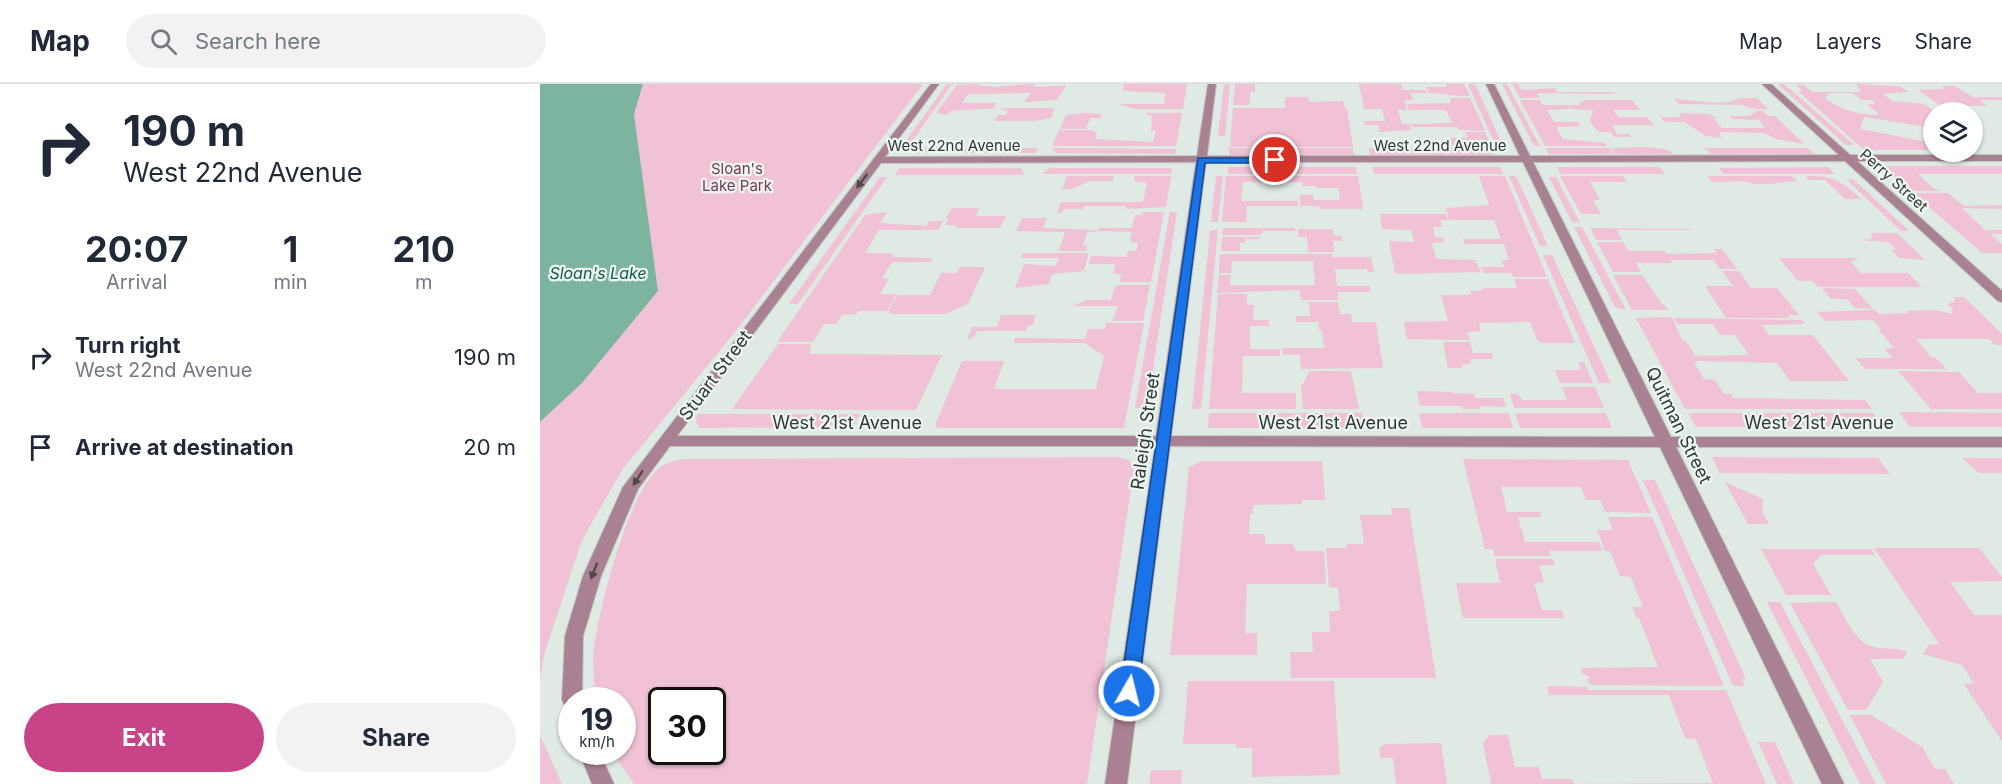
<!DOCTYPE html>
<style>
:root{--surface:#fff;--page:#f2f2f3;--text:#1f2937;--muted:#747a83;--line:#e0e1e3;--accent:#c84388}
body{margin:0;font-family:Inter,sans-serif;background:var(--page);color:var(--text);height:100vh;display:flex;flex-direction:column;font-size:22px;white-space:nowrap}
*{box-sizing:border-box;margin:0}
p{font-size:20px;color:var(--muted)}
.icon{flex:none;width:33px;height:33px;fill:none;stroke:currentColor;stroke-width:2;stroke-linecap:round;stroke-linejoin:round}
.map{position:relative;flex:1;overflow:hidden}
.side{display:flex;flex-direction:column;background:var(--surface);width:540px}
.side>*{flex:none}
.guide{background:#fff;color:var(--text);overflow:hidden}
.controls{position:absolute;left:1383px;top:18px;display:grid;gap:12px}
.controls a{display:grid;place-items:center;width:60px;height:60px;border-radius:50%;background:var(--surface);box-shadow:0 2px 4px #0004;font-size:30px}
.speed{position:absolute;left:18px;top:603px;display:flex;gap:12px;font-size:30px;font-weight:700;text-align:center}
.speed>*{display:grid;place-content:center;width:78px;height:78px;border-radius:50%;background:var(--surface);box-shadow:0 2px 4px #0004;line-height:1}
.speed small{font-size:15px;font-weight:400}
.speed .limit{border:3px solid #111;border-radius:9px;background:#fff;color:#111}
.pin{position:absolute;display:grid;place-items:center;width:51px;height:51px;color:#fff;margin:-26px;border:3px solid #fff;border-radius:50%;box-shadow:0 2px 6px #0007}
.me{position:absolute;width:66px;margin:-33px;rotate:8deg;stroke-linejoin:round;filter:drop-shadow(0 0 4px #0008)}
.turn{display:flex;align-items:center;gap:21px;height:126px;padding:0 24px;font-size:27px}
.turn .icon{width:78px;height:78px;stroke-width:2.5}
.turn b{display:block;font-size:42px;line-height:51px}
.eta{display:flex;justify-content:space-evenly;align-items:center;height:102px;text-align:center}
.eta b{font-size:36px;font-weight:700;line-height:42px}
.primary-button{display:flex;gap:12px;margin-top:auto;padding:12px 24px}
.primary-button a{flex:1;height:69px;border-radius:36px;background:var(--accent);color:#fff;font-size:24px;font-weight:700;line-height:69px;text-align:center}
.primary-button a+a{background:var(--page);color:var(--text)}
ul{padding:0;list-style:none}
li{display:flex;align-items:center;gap:18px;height:90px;padding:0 24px}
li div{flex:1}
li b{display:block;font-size:22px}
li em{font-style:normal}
header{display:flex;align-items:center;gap:36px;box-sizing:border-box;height:84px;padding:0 30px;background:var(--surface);border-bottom:2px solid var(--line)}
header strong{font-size:28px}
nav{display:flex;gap:33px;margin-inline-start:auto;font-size:21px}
.search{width:420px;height:54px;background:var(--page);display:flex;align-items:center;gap:15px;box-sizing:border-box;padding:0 21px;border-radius:33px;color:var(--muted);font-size:22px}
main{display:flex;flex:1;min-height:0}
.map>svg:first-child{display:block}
</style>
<header>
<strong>Map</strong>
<div class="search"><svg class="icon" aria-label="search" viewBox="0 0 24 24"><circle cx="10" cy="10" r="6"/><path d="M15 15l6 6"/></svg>Search here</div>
<nav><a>Map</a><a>Layers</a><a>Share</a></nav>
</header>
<main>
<section class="side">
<div class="guide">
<div class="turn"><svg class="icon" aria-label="right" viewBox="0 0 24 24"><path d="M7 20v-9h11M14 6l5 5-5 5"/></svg><div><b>190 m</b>West 22nd Avenue</div></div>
</div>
<div class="eta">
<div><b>20:07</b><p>Arrival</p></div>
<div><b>1</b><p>min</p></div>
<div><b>210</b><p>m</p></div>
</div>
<ul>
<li><svg class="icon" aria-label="right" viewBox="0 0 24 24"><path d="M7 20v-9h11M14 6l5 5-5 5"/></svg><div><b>Turn right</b><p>West 22nd Avenue</p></div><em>190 m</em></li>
<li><svg class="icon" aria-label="arrive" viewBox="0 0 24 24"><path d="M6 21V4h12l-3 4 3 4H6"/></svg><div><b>Arrive at destination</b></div><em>20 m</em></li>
</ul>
<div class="primary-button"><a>Exit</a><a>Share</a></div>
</section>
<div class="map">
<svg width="1462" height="700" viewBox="0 0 1462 700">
<rect width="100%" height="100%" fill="#dfe9e6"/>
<!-- green -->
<g fill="#f1c1d5" fill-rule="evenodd">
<path d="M103,0H383L195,248L82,386L42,456L4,571L0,596V338L42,299L118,207L94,30Z"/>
<path d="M407,0H412L369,62H362Z"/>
<path d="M436,0C449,6 478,0 495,0L494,3L526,2L517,16L484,18L491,9L428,10L422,19H456L454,24H461L410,27L407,31L396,29L417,1Z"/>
<path d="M559,0H647L643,25H596L577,20H624L626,9L583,7L584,0Z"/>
<path d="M684,0H690L685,52H678Z"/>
<path d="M695,0H741H715V8H710V21H693Z"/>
<path d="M819,0H861L863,6H886L887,9H871L873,16H864L867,26H858L862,40H870L871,46L840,48L838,41H825L824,37H845L842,25H824Z"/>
<path d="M906,0H924L930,12C913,13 905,9 889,9L886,3H906Z"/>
<path d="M928,0H935L963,62H956Z"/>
<path d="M962,0H967L1000,62H994Z"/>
<path d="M972,0H978L982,6L1015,4L1017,8H1080L1068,10L997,9L1000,14H980Z"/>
<path d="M1238,0H1244L1314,61H1306Z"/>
<path d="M1316,0L1353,2L1361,3L1368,8L1343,10L1352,17L1384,20L1396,28H1394L1393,44L1324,33L1320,45L1393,59V66H1324L1258,7H1263L1256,1H1264L1272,8H1321ZM1286,9H1313L1322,16H1332L1335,20H1327L1340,31C1320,32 1300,26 1284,13L1289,12Z"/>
<path d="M1402,2H1414L1433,13H1462V16H1440L1447,22H1426L1431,26H1407L1378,6L1406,5Z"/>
<path d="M745,13H769V18L803,17L805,24H807L813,63H690L693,24H745Z"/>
<path d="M912,14H930L945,47L919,46L918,43H872L871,40L912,39L906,26H869L867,20L911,19L910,15Z"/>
<path d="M1199,14H1217L1228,25H1215L1201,21L1139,20L1134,15C1152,15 1183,24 1199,14Z"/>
<path d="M980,16H1000L1003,21H1027L1030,25L1007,26L1014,38H1038L1040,42H1053L1050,37L1053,26L1031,25L1028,21H1040L1039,18H1043V16H1092L1100,26H1073L1079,33H1107L1115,43L1109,41H1072L1077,50H1089L1091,53H1074L1071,48H1059L1053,42L1016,43L1023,55L1065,59L1067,62H1005Z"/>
<path d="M462,24H515L511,34L494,37H454L458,31H466L468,27L461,26Z"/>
<path d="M1217,27H1223L1228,32H1235L1264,60L1236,55L1224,49L1181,48L1179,50L1182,54L1165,52L1145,38H1125L1120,33H1141L1139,29L1169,30L1177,34L1174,35L1182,44H1225L1219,36L1192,35L1189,32H1209Z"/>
<path d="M543,29L562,30L560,34H550L546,45H520L526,31Z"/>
<path d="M605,29H642L636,62H512L519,46H554L553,48H557L555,55L613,58L616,47H611L612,32Z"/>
<path d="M926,48H945L951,62H913L910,54H927Z"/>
<path d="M375,64H498L495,69H372Z"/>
<path d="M512,64L636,65L635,70L516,69Z"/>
<path d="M689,64H813L814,71H689Z"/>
<path d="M829,64H952L954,71H830Z"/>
<path d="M1006,64H1069L1073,70H1009Z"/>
<path d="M1071,64C1085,64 1126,60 1134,70H1075Z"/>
<path d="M1164,64H1268L1275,70H1172Z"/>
<path d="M1348,82H1462V90H1378L1393,104L1402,107H1371L1345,85Z"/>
<path d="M688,83H816L817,90H688Z"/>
<path d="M832,83H960L963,90H834Z"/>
<path d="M1017,83H1120L1125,90H1021Z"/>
<path d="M1288,83L1295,90H1184L1178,84Z"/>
<path d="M359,84H481L484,91H355Z"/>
<path d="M510,84H632L631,90H502Z"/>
<path d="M527,92H574L573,97H550L532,105H522Z"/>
<path d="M595,92H631L626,123L586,125V122H545L543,125H524L522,129H517L521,118H603L607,99L594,97Z"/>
<path d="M676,92H683L678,138H671Z"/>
<path d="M686,92H818L823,125H779V122H760V111H773L774,116H800L799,104H777L776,102H762V98H703L701,117H758V122H707L706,138H682Z"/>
<path d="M939,92H965L1007,193H973L971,189H944L941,183H964L962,176H969L964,160H925L923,155H961L954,136H909L906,124L949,121Z"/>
<path d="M969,92H976L1008,162H1000Z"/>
<path d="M1020,92H1083L1087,98H1050L1060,116H1053L1061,130H1041Z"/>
<path d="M1167,92H1251L1258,97C1244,97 1218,104 1205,97L1172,98Z"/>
<path d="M1267,92C1293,92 1302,97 1321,115H1305L1285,96H1267Z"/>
<path d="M340,93H347L258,220H249Z"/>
<path d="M1009,93H1016L1040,139L1032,138Z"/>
<path d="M1313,95L1369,147H1361L1307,96Z"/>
<path d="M1373,109H1408L1424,122L1462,121V125L1422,124L1445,146H1462V150H1450L1462,160V169H1442Z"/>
<path d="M412,124H439L436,132H466L460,144H417V142L405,141L409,135L406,134Z"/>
<path d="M630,127L637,129L607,324H595Z"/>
<path d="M347,128L340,139L386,142L389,137H403L398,146H339L325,169H353L351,173L393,174L390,178H352L342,194L349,195L340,210H356L347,227H319L316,230L302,231L296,240H284L273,258H237L325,131Z"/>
<path d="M602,128H624L611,198H580L581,190H573L575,180H549L551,172L586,173L588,167H596L598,159L590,158L592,148L558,147L559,144H592L595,131H602Z"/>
<path d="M840,130H906L908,136H900L902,143H893L895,153L903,154L905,158L892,159L896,175L935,176L941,188L855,190L849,157L874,158L871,146L842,145Z"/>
<path d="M482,134H507L503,144L557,146L556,148H547L543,162H547L546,167H519L525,148L476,147Z"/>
<path d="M1034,143H1042L1086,226L1075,223Z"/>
<path d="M683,144H755V147H722L721,151H682Z"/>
<path d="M1050,144L1150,145L1152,146H1077L1082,156H1056Z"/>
<path d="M678,145L661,325H652L670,147Z"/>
<path d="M758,145H793V151L802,152V157H793L794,168H768L767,153H758Z"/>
<path d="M1331,149H1357L1385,176L1359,174L1351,166L1356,165L1349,158L1317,156L1331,155L1333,151Z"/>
<path d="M682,153H720L719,155H705V159H700V167H681Z"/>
<path d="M1057,158H1083L1088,167H1124L1127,170L1177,169L1174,165H1182L1197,185H1180L1173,176H1130L1132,179H1096L1101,188H1073Z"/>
<path d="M483,169H549L544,187L512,190L509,200L475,204L484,180L516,182L519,174H481Z"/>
<path d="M680,170H792V173H831L834,188H828L827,185H795L797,202H830L831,208H798V216H761L760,206L677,209L679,191H691L690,201H775L773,177H692L691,189H679Z"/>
<path d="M1003,171H1012L1071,299H1059Z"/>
<path d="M1239,174H1316L1318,176L1310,177L1321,189H1368L1382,203H1278L1273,197H1258Z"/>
<path d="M420,183H445L428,220L405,230H349L350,227H348L357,211H390L401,189H417Z"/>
<path d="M1182,187H1199L1211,204H1237L1259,231H1248L1249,234H1186L1165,202H1193Z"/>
<path d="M1073,191H1102L1122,220L1129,226H1092Z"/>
<path d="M974,195H1008L1035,259H1001L997,256L990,238L939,239L941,247L927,248L930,256L867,255L864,238L908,237L901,211H931L930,207H940L944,204H977Z"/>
<path d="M579,201H610L603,237H572L578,222H532L547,216H571L575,203Z"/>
<path d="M1282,204L1315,205L1333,225L1315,224L1307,215H1291Z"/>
<path d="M678,210H707V221H714L713,236H729V242H710V265H740V272H703L702,309H756V325H669Z"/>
<path d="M1415,213H1424L1462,250V261H1455L1449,255H1376L1391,273H1395L1407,285H1325L1316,274H1353L1345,265L1354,264L1338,245H1341L1333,236L1285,237L1277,228L1335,226L1339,230L1368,229L1367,227L1395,226L1413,230L1411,227H1414L1408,220L1414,218Z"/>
<path d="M769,218H798L800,230H811L812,238H836L843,284L761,285L760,271H743L742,264H784L782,246H779L778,238H756V232H770Z"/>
<path d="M461,231H496L493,241H488L486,247H437L434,253L427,256L432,243H457Z"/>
<path d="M1132,233L1142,256L1146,257L1159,277L1154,278L1164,295L1175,296L1184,310H1191L1193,314L1325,316L1332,325H1145L1096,234Z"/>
<path d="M1134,234L1262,236L1265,240L1222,241L1229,251H1273L1309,297H1250L1237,279L1160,277L1156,272L1209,271L1195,251H1180L1173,240H1138Z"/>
<path d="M566,239H604L584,344H398L395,341L422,277H464L454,305H556L564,272L545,259H473L475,254L545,255L548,245H565Z"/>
<path d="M903,258H930L933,269H952L953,275H930L931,280H922L923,284H908Z"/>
<path d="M238,260H271L270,270L402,271L376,326L192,325Z"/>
<path d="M1038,278H1044L1053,299H1020L1015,286H1041Z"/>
<path d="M770,287H811L819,325H763L761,303Z"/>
<path d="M1358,287L1419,288L1438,309H1462V325H1391Z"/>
<path d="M1022,303H1055L1064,324H974L970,310H977L983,316H1027Z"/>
<path d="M877,307L911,308L912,309L934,310L935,314H963L966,323L939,322V325H922L921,322H880Z"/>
<path d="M1359,328L1462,329V343H1370Z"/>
<path d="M669,329H823L819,344H668Z"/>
<path d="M879,329H969L973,344H882Z"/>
<path d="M975,329H1066L1072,344H980Z"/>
<path d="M1148,329H1333L1344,343H1156Z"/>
<path d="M157,330H320L313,343L160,344L156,339Z"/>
<path d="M578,373L589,376L594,384L547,700H94L72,668H82V616H57C54,603 53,588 53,575C56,532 86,418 115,388C123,379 134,377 145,375ZM122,616H172V668H122Z"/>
<path d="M1172,373L1338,374L1350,390L1180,389Z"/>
<path d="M1422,374H1462V389H1439Z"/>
<path d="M923,375L1088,376L1111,429L1065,428L1060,416H1046L1041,403H961L967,428H1000L1001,433H978L985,458H1059L1062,467H1009L1011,472H954L953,465H945Z"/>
<path d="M662,377H782L785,416H762V420L713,421V429L710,430L709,450H725V460H752L756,467H784L786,500H707L705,549H717V571H630L649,383Z"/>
<path d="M1103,396H1115L1206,595H1202L1205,602H1193Z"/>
<path d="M1185,398L1223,415L1222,428L1229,440H1208Z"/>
<path d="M851,424H869L896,594H751L750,568H773L772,548H790L789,527H800L798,504L789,503L786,464H807V460H824L820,431H852Z"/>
<path d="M1068,433H1112L1184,602L1052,601L1047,597L1050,593L1042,589L1041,584L1118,583L1099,534H1096L1092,523H1103L1091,493L1080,492L1070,467H1065L1057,446H1073Z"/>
<path d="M1334,464H1439L1462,493V497L1410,498L1434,531H1462V657L1424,600L1434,599L1422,581L1383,570L1389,561L1399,560Z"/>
<path d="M1221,465H1331L1335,471H1281L1273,480L1291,511H1246Z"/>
<path d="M955,475H1013L1015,481H999L1004,498L994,499L1002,526H1022L1024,534H923L916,499H960Z"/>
<path d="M1227,518H1240L1336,700H1320Z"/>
<path d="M1296,518C1305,533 1315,558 1333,563C1345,566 1355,563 1367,568L1363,575H1330L1343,598L1326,626H1308L1250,519Z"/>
<path d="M648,597H794L800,691L712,693V664H696V660H643Z"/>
<path d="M1007,602L1047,603L1048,606H1186L1226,700H1036L1173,699L1156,655L1145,654L1129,611H1009Z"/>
<path d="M1310,631H1331L1382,663L1395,685H1405L1414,700H1346Z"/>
<path d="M0,651L22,700H0Z"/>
<path d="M950,651H968L975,683H999L1002,695H1032L1034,700H951L943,659Z"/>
<path d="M1218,658H1235L1254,700H1237Z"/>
<path d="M901,659L907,700H856L853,674H840L839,665L844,660Z"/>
<path d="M611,686H642L641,700H609Z"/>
</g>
<!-- water -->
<path fill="#7db3a1" d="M0,0H103L94,30L118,207L42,299L0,338Z"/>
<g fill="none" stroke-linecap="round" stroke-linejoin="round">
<defs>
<g id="minor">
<path d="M391,0H399L345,73L657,72L668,0H676L667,72H980L946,0H954L990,72L1299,71L1222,0H1231L1310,71H1462V77H1317L1462,207V218L1458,217L1305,77L993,78L1131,353H1462V363H1136L1304,700H1282L1120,363L630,362L587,700H565L615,362H130L98,405L61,492L43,552L42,616H32V624L25,622L22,616L25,552L43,492L83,403ZM656,78L616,352H137L341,79ZM666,78H983L1115,353L631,352Z"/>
<path d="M39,668H59L74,700H52Z"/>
</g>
</defs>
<!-- minor casing -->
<use href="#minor" stroke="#bcc5c2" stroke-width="2"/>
<!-- minor -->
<use href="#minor" fill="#aa8192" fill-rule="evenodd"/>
</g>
<!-- one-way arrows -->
<defs><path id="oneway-solid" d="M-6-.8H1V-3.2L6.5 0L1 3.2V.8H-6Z" transform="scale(1.5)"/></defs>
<g fill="#50494c">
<use href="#oneway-solid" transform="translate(322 97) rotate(127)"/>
<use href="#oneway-solid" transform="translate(98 394) rotate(123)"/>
<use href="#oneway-solid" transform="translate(54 487) rotate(111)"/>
</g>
<!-- route -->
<path fill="#1a73e8" stroke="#114b97" stroke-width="1.5" d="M658,74H735L739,76L735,79H665L598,607L595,613L589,615L582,613L580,607Z"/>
<g text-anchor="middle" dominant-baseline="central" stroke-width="4.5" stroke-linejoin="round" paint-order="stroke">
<!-- far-street labels -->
<g font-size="15" fill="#323634" stroke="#ecf7f3">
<text x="414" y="61">West 22nd Avenue</text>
<text x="900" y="61">West 22nd Avenue</text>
<text transform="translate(1354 96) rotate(42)">Perry Street</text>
</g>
<!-- far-park labels -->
<g font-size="15" fill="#743754" stroke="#ecf7f3">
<text x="197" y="84">Sloan's<tspan x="197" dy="17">Lake Park</tspan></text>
</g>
<!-- far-water labels -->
<g font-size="16" font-style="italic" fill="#125a48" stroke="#ecf7f3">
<text x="58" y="189">Sloan's Lake</text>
</g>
<!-- street labels -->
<g font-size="18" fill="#323634" stroke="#ecf7f3">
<text transform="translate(175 291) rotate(-53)">Stuart Street</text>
<text x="307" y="338">West 21st Avenue</text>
<text x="793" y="338">West 21st Avenue</text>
<text x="1279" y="338">West 21st Avenue</text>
<text transform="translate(1139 341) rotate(64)">Quitman Street</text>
<text transform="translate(605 347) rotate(-82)">Raleigh Street</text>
</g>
</g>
</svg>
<div class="controls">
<a><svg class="icon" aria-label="layers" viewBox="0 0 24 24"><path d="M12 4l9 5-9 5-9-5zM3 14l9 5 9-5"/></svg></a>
</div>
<div class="speed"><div>19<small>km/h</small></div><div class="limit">30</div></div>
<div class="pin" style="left:735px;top:76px;background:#d93025"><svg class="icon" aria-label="arrive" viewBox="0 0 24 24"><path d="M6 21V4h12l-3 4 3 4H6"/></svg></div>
<svg class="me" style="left:589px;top:607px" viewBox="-20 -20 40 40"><circle r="17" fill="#1a73e8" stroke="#fff" stroke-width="3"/><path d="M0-11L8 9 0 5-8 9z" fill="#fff"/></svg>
</div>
</main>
